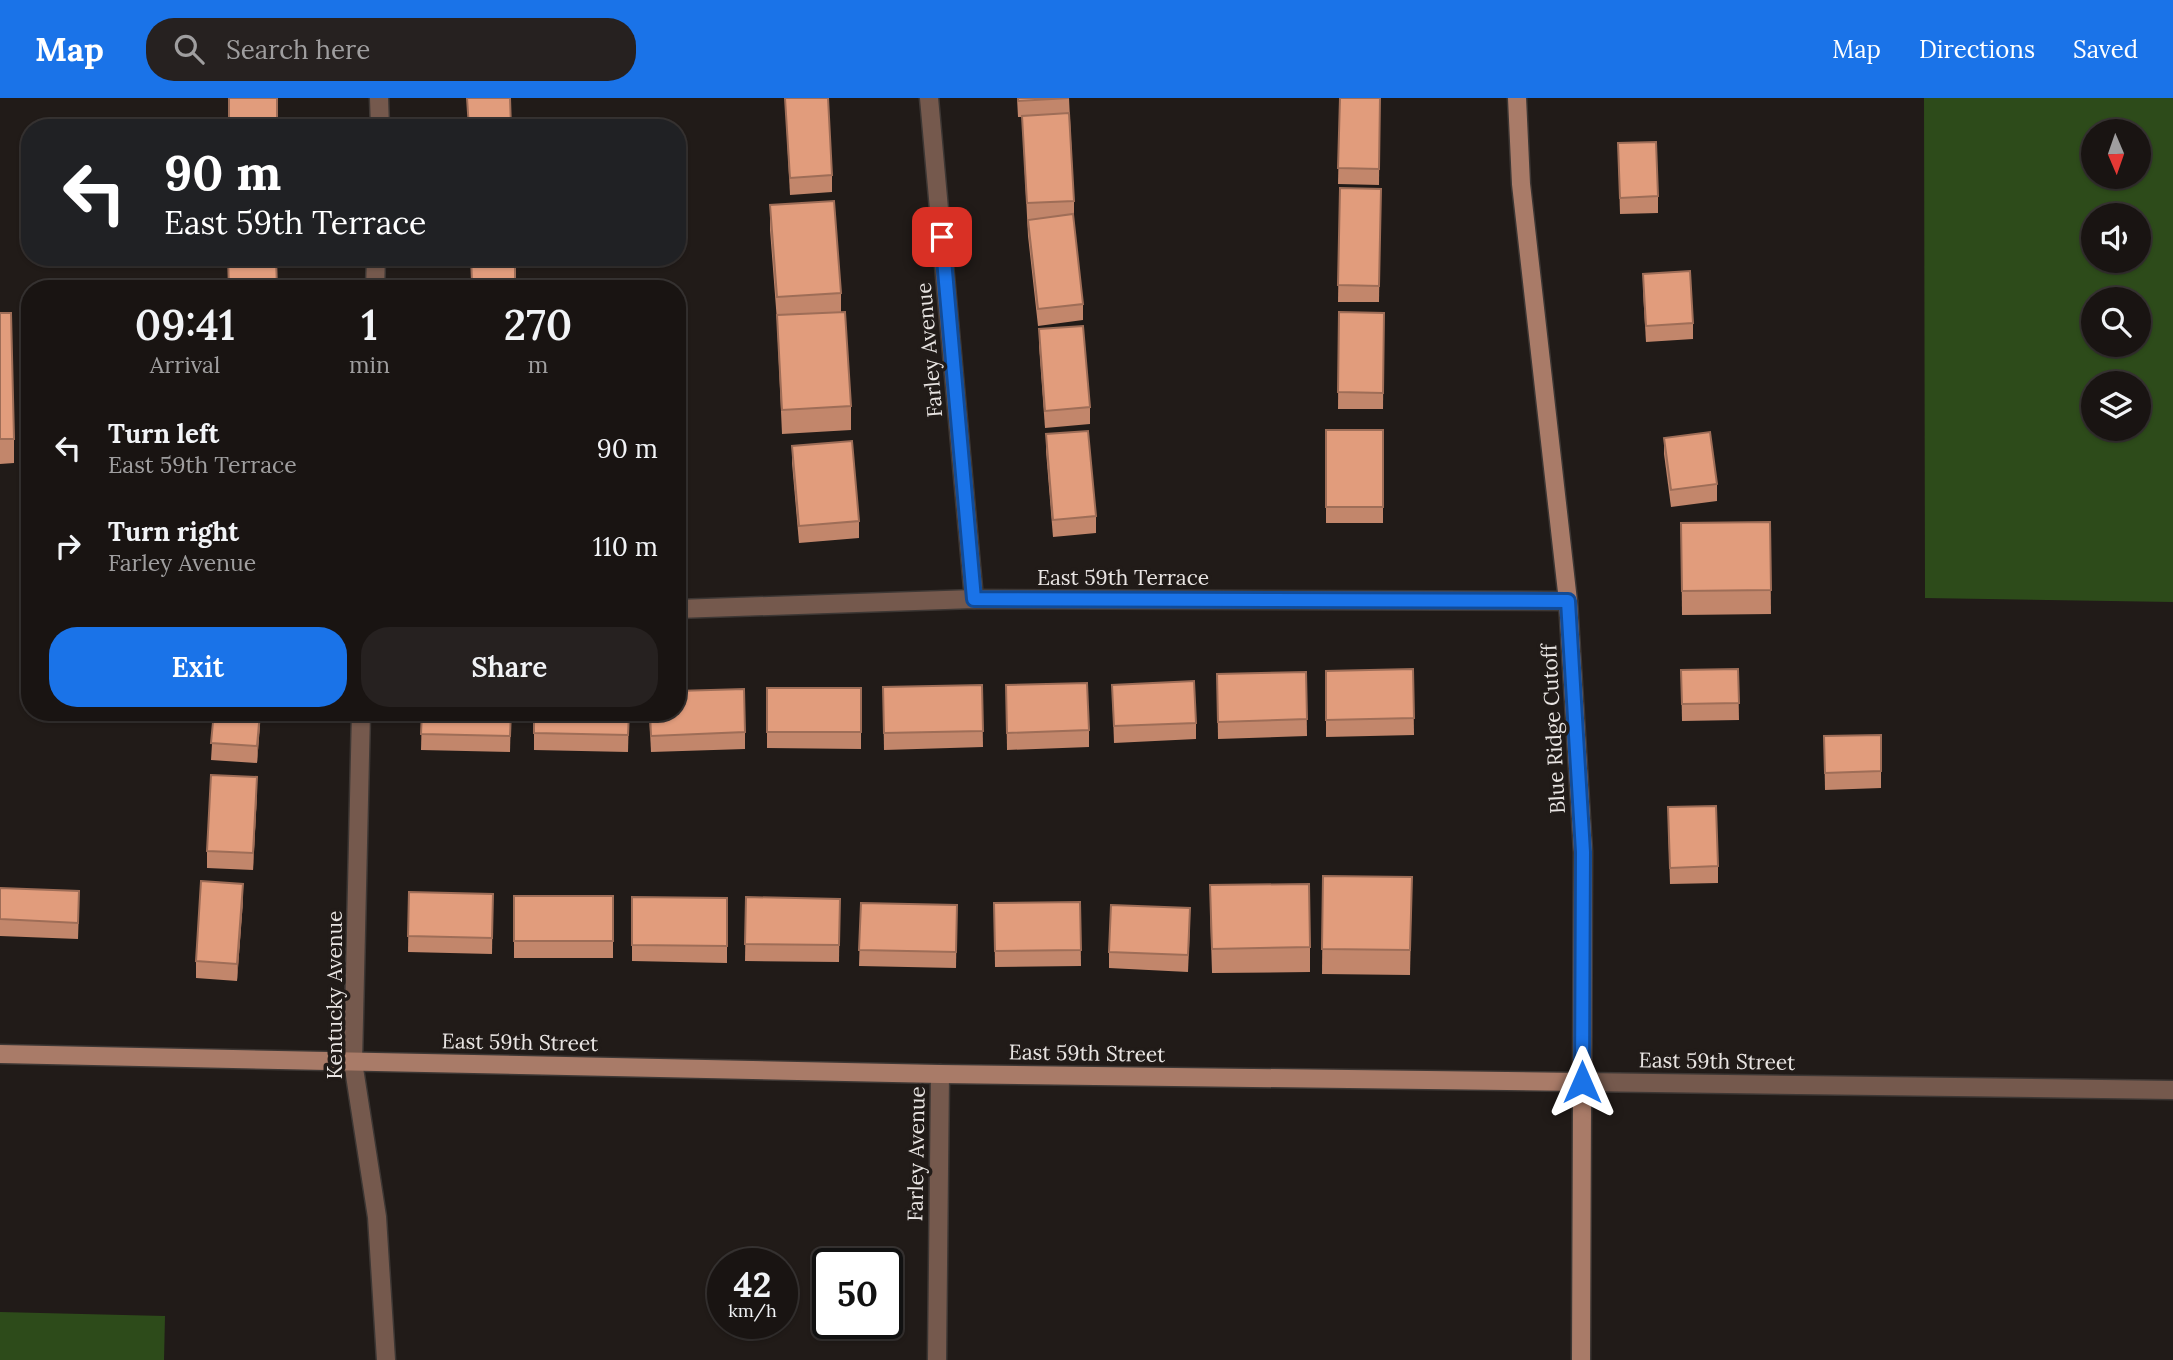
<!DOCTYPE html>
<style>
:root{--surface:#191412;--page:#262120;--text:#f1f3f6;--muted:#9f9e9f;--line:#373332;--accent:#1a73e8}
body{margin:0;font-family:Lora,serif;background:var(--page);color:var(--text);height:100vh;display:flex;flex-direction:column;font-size:26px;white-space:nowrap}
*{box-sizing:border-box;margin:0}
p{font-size:23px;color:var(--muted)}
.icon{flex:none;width:38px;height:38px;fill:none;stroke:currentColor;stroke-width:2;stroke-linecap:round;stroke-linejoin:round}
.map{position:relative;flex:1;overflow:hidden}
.sheet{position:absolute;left:21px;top:182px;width:665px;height:441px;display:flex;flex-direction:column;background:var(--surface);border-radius:28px;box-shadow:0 2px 5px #0004,0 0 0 2px var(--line)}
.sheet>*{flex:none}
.top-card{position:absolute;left:21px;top:21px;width:665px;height:147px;border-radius:28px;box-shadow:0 2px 5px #0004,0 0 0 2px var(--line);background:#202124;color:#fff;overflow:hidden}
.needle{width:46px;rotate:178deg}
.tools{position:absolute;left:2081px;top:21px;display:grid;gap:14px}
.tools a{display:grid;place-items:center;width:70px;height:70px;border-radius:50%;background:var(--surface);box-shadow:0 2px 5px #0004,0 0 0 2px var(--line);font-size:35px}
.speed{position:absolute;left:707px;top:1150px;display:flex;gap:14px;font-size:35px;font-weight:700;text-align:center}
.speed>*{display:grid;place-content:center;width:91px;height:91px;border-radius:50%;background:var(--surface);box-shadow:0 2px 5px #0004,0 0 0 2px var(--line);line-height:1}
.speed small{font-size:18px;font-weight:400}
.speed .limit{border:4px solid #111;border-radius:10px;background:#fff;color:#111}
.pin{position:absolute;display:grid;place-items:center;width:60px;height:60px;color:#fff;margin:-30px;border-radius:14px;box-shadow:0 4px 10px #0006}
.me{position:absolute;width:77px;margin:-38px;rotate:0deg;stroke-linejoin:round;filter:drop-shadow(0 0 5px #0008)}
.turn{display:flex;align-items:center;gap:24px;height:147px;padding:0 28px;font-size:32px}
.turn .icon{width:91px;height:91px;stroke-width:2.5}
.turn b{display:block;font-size:49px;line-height:60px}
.eta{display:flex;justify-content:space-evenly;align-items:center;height:119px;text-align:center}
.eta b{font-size:42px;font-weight:600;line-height:49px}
.button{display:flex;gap:14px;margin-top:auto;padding:14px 28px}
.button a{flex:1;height:80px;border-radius:28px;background:var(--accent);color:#fff;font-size:28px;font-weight:600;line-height:80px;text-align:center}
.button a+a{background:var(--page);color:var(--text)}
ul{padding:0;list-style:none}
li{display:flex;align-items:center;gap:21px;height:98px;padding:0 28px}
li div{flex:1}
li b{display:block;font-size:26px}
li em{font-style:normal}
header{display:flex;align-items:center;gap:42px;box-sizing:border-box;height:98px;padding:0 35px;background:var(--accent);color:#fff}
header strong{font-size:33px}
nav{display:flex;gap:38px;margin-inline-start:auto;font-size:24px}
.search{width:490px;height:63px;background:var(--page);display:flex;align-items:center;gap:18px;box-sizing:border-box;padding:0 24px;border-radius:28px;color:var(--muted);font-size:26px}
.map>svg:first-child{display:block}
</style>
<header>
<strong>Map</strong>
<div class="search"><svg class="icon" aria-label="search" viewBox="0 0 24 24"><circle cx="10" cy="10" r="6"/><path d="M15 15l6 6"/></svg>Search here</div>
<nav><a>Map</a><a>Directions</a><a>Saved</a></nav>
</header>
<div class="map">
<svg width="2173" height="1262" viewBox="0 0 2173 1262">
<rect width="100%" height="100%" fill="#211b18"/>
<!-- green -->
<g fill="#2d4b1a" fill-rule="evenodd">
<path d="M1924,0H2173V504L1925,500ZM2093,33H2138V79H2093ZM2093,117H2138V163H2093ZM2093,201H2138V247H2093ZM2093,285H2138V331H2093Z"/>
<path d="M0,1214L165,1218L164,1262H0Z"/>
</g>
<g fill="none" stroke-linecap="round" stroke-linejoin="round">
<defs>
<g id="street">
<path d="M379,0L380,30"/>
<path d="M929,0L974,501"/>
<path d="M375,191L376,159"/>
<path d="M677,511L974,501L1568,503"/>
<path d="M361,614L353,964L377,1119L386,1262"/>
<path d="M1582,984L2173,992"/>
<path d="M937,1262L940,976"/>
</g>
<g id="secondary">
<path d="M1517,0L1521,86L1568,503L1583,754L1581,1262"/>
<path d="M0,956L940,976L1582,984"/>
</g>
</defs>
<!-- street casing -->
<use href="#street" stroke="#3d3734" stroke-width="21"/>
<!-- secondary casing -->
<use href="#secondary" stroke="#3d3734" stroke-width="21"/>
<!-- street -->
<use href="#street" stroke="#75594d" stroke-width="18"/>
<!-- secondary -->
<use href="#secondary" stroke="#a97b68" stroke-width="18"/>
</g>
<!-- wall -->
<g fill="#c2866b">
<path d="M785,0L832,77V94L790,97Z"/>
<path d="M1017,0H1069L1074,103V120H1073L1083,206V222L1038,228L1028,138L1022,19H1018Z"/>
<path d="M1340,0H1380L1379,87L1338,86Z"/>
<path d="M1618,45L1658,98V115L1620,116Z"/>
<path d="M1340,90L1381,91L1379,204H1338Z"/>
<path d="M770,107L841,195V214L851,308V332L782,336L777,223L770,132Z"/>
<path d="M471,159H515V191H472Z"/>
<path d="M1643,176L1693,225V241L1646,244L1643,193Z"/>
<path d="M1339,214L1384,215L1383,311H1338Z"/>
<path d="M0,215L14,341V365L0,366Z"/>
<path d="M1039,231L1090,309V326L1045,330L1039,248Z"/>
<rect x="1326" y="332" width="57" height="93"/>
<path d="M1046,336L1096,418V435L1053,439L1046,353Z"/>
<path d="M1664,340L1717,386V403L1671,409L1664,356Z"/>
<path d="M792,348L859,423V440L799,445L792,365Z"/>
<path d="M1770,424L1771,516L1682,517L1681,425Z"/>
<path d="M1413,571L1414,637L1326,639V573Z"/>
<path d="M1738,571L1739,622L1682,623L1681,572Z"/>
<path d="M1306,574L1307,638L1218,641L1217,576Z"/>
<path d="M982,587L983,649L884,652L883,589Z"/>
<path d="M1006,587L1089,632V649L1007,652Z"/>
<path d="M1112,587L1196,625V641L1114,645Z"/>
<path d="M767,590H861V651L767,650Z"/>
<path d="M214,614H261L257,665L211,662Z"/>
<path d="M422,614H511L510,654L421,652Z"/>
<path d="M534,614H629L628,654L534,652Z"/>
<path d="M649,614H677L745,634V651L651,654Z"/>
<path d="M1881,637V690L1825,692L1824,638Z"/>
<path d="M257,695L253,772L207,770V753Z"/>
<path d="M1668,725L1718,768V785L1670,786Z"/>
<path d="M1323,778L1412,779L1410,877L1322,876Z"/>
<path d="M0,790L79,810L78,841L0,838Z"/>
<path d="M409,794L493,796L492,856L408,854Z"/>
<rect x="514" y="798" width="99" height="62"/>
<path d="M632,799L727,800V865L632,863Z"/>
<path d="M746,799L840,801L839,864L745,863Z"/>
<path d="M243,803L237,883L196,880V863Z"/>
<path d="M1080,804L1081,868L995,869L994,805Z"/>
<path d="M861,805L957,807L956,870L859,868Z"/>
<path d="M1210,811L1310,849V874L1212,875Z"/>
<path d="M1190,827L1188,874L1109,870V854Z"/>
</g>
<!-- shaded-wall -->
<g fill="#9e6d57">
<path d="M260,614H261L257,665V648Z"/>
<path d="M257,679V695L253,772V755Z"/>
<path d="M243,786V803L237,883V866Z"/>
</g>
<!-- building -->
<g fill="#e19c7c" stroke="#9e6d57" stroke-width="2">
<rect x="229" y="0" width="48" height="30"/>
<path d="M467,0H510L511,30H469Z"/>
<path d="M785,0H828L832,77L790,80Z"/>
<path d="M1018,0H1069L1018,3Z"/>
<path d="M1340,0H1380L1379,71L1338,70Z"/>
<path d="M1069,15L1074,103L1027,105L1022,18Z"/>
<path d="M1656,44L1658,98L1620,100L1618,45Z"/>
<path d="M1340,90L1381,91L1379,188L1338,187Z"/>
<path d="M834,103L841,195L777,199L770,107Z"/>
<path d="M1073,116L1083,206L1038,211L1028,122Z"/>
<path d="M228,159H276L277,191H229Z"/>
<path d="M471,159H515V182L472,183Z"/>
<path d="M1690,173L1693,225L1646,228L1643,176Z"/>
<path d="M845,214L851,308L782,312L777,217Z"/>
<path d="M1339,214L1384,215L1383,295L1338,294Z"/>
<path d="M0,215H11L14,341H0Z"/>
<path d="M1083,228L1090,309L1045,313L1039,231Z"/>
<rect x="1326" y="332" width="57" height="77"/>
<path d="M1088,333L1096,418L1053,422L1046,336Z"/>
<path d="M1710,334L1717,386L1671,392L1664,340Z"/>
<path d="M852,343L859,423L799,428L792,348Z"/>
<path d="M1770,424L1771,492L1682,493L1681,425Z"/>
<path d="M1413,571L1414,620L1326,622V573Z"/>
<path d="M1738,571L1739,605L1682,606L1681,572Z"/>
<path d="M1306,574L1307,621L1218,624L1217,576Z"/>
<path d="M1194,583L1196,625L1114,628L1112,587Z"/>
<path d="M1087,585L1089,632L1007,635L1006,587Z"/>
<path d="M982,587L983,633L884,635L883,589Z"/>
<rect x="767" y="590" width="94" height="44"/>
<path d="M744,591L745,634L651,638L650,614H677V593Z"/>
<path d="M214,614H260L257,648L211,645Z"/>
<path d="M422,614H511L510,638L421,636Z"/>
<path d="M534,614H629L628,637L534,635Z"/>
<path d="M1881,637V673L1825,675L1824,638Z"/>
<path d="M211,677L257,679L253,755L207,753Z"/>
<path d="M1716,708L1718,768L1670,770L1668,709Z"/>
<path d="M1323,778L1412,779L1410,852L1322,851Z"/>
<path d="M201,783L243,786L237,866L196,863Z"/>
<path d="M1309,786L1310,849L1212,851L1210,787Z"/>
<path d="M0,790L79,793L78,825L0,821Z"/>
<path d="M409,794L493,796L492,840L408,838Z"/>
<rect x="514" y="798" width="99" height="45"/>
<path d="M632,799L727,800V848L632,847Z"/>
<path d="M746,799L840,801L839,847L745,846Z"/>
<path d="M1080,804L1081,852L995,853L994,805Z"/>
<path d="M861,805L957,807L956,854L859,852Z"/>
<path d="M1111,807L1190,810L1188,857L1109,854Z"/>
</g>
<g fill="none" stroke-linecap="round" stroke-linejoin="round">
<defs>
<path id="route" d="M942,139L974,501L1568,503L1583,754L1582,984"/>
</defs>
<!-- route casing -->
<use href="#route" stroke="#114b97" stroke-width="18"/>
<!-- route -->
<use href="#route" stroke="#1a73e8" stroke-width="12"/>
</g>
<g text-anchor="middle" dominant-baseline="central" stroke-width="7" stroke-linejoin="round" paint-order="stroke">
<!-- street labels -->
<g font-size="21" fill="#e9e5e3" stroke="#211b18">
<text transform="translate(929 252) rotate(-95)">Farley Avenue</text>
<text x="1123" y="479">East 59th Terrace</text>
<text transform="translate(1553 631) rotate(-93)">Blue Ridge Cutoff</text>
<text transform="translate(334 897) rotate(-90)">Kentucky Avenue</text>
<text transform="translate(520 944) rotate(1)">East 59th Street</text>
<text transform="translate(1087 955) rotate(1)">East 59th Street</text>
<text transform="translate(1717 963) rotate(1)">East 59th Street</text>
<text transform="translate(916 1056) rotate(-89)">Farley Avenue</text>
</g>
</g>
</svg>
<div class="tools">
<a><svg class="needle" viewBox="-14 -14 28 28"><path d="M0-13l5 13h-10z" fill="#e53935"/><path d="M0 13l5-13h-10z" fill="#9f9e9f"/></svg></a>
<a><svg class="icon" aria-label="sound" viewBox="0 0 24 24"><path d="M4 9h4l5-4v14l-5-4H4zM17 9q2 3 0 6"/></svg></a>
<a><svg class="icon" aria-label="search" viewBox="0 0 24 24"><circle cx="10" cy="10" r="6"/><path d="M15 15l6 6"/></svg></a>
<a><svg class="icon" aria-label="layers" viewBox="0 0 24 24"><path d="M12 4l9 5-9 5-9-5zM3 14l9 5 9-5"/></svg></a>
</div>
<div class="speed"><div>42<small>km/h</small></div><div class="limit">50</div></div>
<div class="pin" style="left:942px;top:139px;background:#d93025"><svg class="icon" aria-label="arrive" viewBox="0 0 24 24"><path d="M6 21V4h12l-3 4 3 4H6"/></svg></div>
<svg class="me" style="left:1582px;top:984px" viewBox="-20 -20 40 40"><path d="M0-17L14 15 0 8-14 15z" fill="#1a73e8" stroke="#fff" stroke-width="4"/></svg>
<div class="top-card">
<div class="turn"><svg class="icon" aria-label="left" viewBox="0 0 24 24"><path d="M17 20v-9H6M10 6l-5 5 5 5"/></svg><div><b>90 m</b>East 59th Terrace</div></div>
</div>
<section class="sheet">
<div class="eta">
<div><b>09:41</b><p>Arrival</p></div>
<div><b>1</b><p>min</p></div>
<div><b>270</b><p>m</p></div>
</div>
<ul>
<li><svg class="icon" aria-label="left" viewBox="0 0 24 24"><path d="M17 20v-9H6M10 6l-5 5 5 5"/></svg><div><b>Turn left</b><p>East 59th Terrace</p></div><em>90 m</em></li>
<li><svg class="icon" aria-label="right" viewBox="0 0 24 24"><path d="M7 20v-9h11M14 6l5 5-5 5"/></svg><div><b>Turn right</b><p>Farley Avenue</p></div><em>110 m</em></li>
</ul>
<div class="button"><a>Exit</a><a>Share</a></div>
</section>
</div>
